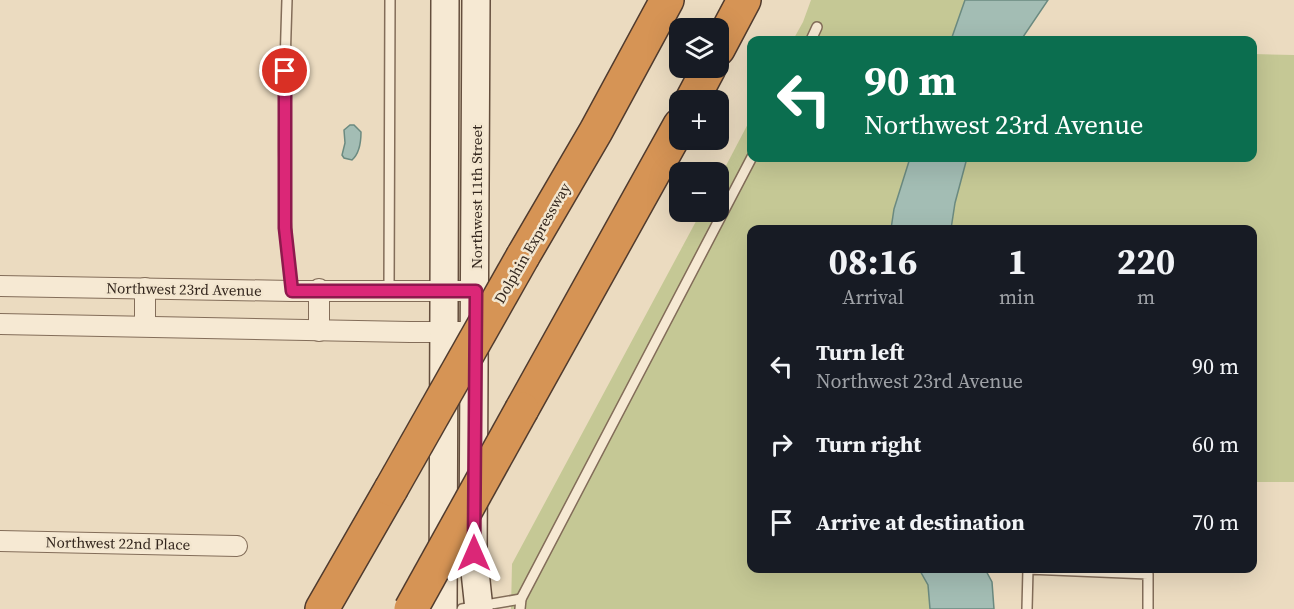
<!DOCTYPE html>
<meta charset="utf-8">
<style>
:root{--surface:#171b24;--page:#20242c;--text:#f1f3f6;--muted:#9ea1a6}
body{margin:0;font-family:"Source Serif 4",serif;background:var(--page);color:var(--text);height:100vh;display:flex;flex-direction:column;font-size:22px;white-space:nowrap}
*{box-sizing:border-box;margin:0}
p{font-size:20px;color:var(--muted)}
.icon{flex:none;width:33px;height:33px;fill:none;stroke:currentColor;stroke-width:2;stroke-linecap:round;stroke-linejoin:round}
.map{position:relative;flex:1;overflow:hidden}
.panel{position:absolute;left:747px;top:225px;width:510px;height:348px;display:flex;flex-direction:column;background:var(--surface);border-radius:12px;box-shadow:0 6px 24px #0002}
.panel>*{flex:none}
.banner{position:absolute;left:747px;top:36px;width:510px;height:126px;border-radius:12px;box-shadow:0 6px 24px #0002;background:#0b6e4f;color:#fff;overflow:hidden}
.tools{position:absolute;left:669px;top:18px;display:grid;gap:12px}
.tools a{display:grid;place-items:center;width:60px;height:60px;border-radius:12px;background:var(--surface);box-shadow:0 6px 24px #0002;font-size:30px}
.pin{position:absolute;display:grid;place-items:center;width:51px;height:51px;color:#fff;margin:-26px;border:3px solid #fff;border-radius:50%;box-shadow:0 2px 6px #0007}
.me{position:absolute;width:66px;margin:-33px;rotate:0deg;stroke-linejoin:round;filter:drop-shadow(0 0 4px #0008)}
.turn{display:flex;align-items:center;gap:21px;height:126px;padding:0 18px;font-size:27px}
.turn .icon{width:78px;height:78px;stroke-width:2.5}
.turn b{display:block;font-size:42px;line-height:51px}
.eta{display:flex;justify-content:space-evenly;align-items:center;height:102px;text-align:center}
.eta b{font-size:36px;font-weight:700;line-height:42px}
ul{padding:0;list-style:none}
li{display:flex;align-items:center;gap:18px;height:78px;padding:0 18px}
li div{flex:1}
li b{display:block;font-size:22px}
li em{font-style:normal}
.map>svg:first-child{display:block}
</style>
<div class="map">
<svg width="1294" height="609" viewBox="0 0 1294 609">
<rect width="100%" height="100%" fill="#ebdbc0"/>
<!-- green -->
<g fill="#c5c895">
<path d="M811,0H965L951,40H793L803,22Z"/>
<path d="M1253,54L1294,55V482H1253L1252,230H951L955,203L967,158H1252Z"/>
<path d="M751,118L752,158H910L894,209L891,229L752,230V568L919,569L928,585L930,609H511L512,564L701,212H718L719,179Z"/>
</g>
<!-- water -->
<g fill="#a3bdb4" stroke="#6b8a80" stroke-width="1.5">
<path d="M965,0H1048L1021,40H951Z"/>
<path d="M350,125H354L361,132C361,142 360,153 352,160L344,158L342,155L345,143L344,130Z"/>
<path d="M910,158H967L955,203L951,229H891L894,209Z"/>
<path d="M919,569H985L992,582L994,609H930L928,585Z"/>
</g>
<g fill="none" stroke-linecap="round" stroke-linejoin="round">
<defs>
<g id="lane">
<path d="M287,0C284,96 280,195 292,291"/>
<path d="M811,40L817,27"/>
<path d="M389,290L390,0"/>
<path d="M462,609L521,599"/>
<path d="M520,609L521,599L752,157"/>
<path d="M1027,609L1028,569L1148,574V609"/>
</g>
<g id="street">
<path d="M0,286L292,291H475"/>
<path d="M0,324L410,332H475"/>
<path d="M145,326V288"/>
<path d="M319,331V289"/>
<path d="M0,541L237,546"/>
</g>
<g id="secondary">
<path d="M476,0L473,553L479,609"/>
<path d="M443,609L445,0"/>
</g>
<g id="highway">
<path d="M718,49L744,0"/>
<path d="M692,100L709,68"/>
<path d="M523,256L596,131L667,0"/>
<path d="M522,409L680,125"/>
<path d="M322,609L391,489"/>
</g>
</defs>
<!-- lane casing -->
<use href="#lane" stroke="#836d59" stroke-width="12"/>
<!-- street casing -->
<use href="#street" stroke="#836d59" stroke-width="22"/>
<!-- secondary casing -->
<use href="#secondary" stroke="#644e3d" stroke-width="30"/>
<!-- highway casing -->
<use href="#highway" stroke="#503b2e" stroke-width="36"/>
<!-- lane -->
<use href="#lane" stroke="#f6e9d3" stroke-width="9"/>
<!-- street -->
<use href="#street" stroke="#f6e9d3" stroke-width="20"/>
<!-- secondary -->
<use href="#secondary" stroke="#f6e9d3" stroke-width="27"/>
<!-- highway -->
<use href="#highway" stroke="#d69455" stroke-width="33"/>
<defs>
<g id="highway-bridge">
<path d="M391,489L523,256"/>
<path d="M411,609L522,409"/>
</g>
</defs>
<!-- highway-bridge casing -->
<use href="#highway-bridge" stroke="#503b2e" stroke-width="36" stroke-linecap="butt"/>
<!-- highway-bridge -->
<use href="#highway-bridge" stroke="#d69455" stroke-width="33"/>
</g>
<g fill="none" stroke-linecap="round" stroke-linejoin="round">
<defs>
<path id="route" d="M285,71V228L292,291H476L474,553"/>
</defs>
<!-- route casing -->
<use href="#route" stroke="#8e194d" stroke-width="15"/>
<!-- route -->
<use href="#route" stroke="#db2777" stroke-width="10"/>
</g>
<g text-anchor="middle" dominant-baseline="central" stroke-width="5" stroke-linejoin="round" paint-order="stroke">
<!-- street labels -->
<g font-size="15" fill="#33261d" stroke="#f3e6cf">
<text transform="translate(476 197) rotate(-90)">Northwest 11th Street</text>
<text transform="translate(532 243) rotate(-60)">Dolphin Expressway</text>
<text transform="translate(184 289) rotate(1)">Northwest 23rd Avenue</text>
<text transform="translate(118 543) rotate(1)">Northwest 22nd Place</text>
</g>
</g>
</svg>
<div class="tools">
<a><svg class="icon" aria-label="layers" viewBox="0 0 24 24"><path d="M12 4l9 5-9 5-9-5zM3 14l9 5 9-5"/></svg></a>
<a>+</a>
<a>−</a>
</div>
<div class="pin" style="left:285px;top:71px;background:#d93025"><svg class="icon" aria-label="arrive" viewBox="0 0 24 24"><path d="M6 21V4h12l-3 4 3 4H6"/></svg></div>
<svg class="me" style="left:474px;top:553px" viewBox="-20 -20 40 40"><path d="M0-17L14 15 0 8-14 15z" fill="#db2777" stroke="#fff" stroke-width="4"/></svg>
<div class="banner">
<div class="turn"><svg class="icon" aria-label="left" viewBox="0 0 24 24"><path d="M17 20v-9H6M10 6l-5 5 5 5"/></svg><div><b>90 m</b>Northwest 23rd Avenue</div></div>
</div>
<section class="panel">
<div class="eta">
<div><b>08:16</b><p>Arrival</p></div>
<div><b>1</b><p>min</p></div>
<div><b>220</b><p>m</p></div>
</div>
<ul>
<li><svg class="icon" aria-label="left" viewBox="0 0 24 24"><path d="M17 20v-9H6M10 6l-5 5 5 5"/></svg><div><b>Turn left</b><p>Northwest 23rd Avenue</p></div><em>90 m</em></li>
<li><svg class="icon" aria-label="right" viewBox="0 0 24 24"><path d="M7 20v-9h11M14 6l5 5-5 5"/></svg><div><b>Turn right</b></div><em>60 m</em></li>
<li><svg class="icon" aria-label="arrive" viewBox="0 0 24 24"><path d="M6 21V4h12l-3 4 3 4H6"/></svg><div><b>Arrive at destination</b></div><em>70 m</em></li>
</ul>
</section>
</div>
